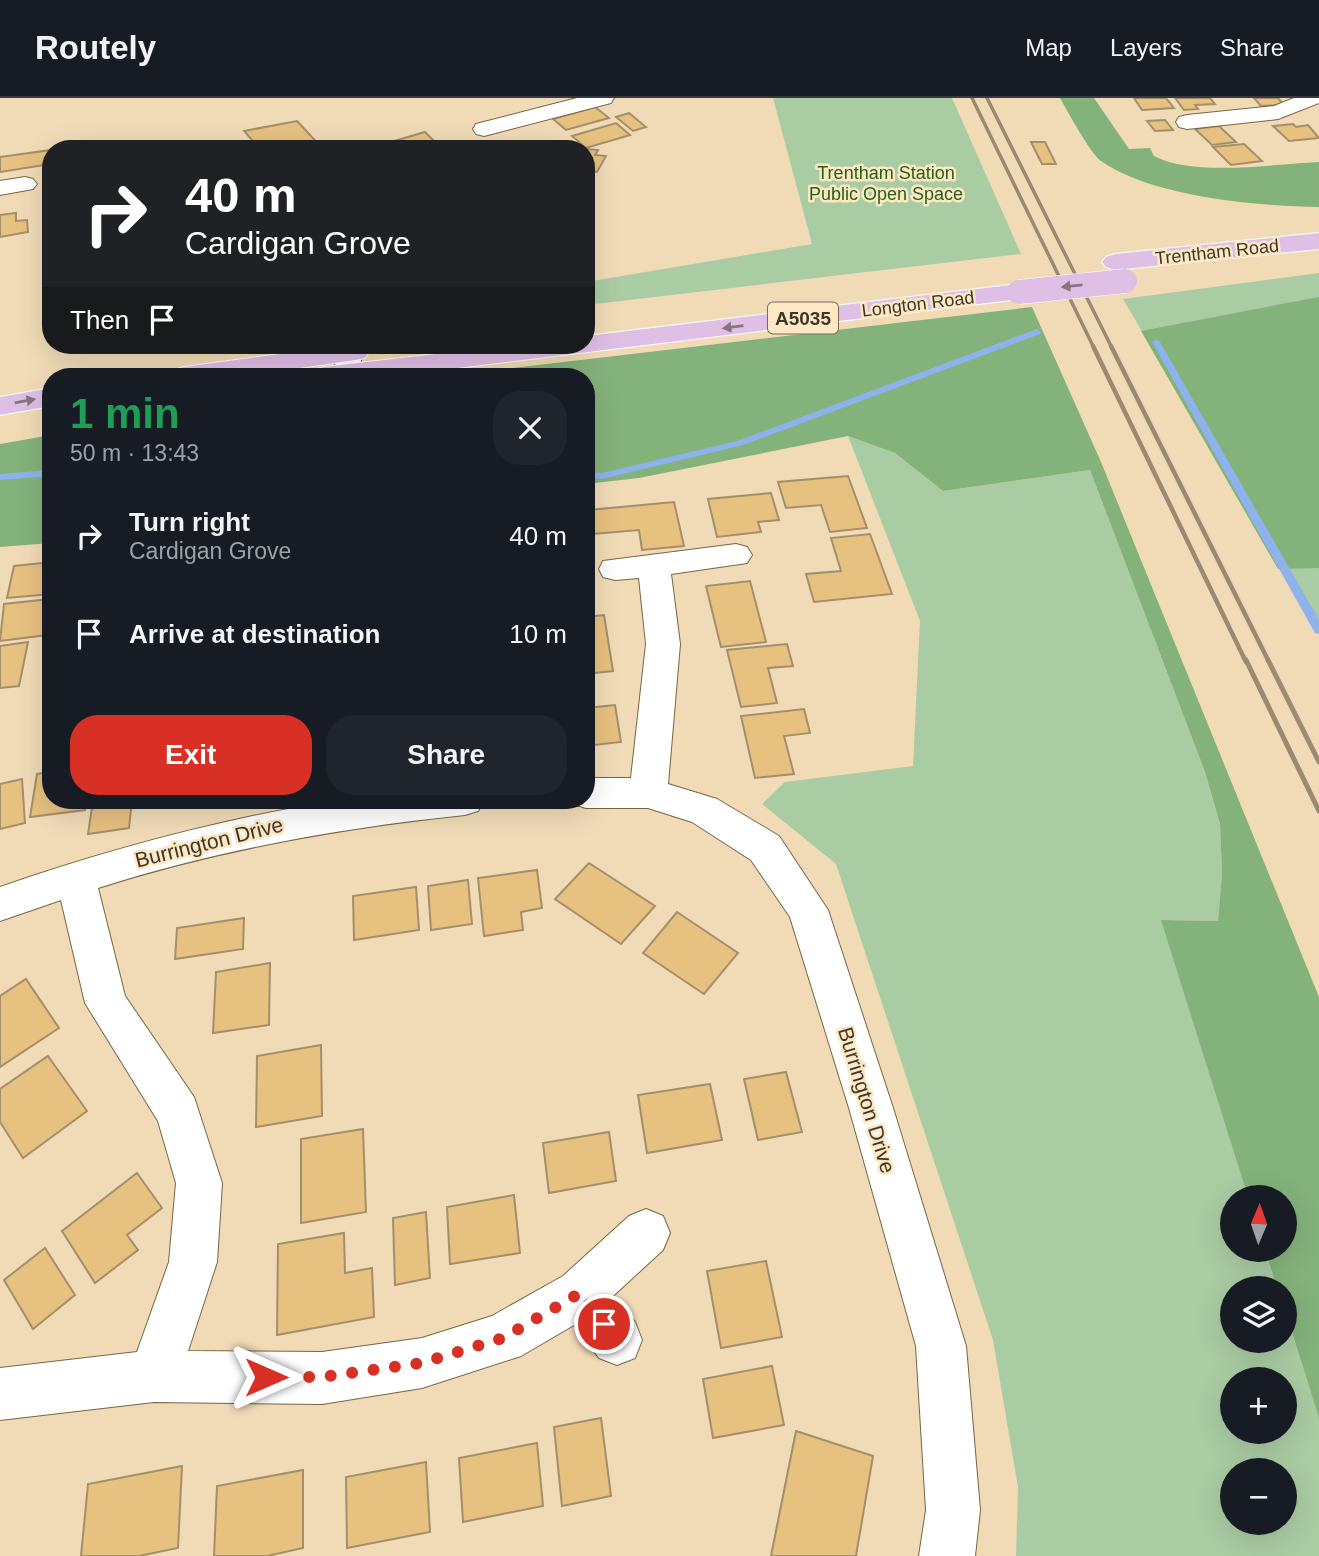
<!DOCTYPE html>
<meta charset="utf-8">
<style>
:root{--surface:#171b24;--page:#20242c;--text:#f1f3f6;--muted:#9ea1a6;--line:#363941;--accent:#d93025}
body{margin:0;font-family:Helvetica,sans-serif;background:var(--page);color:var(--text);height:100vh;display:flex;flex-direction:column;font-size:26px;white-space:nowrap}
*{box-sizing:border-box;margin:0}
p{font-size:23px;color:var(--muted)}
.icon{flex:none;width:38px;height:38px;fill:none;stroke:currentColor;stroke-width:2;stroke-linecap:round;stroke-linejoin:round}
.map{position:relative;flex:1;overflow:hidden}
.sheet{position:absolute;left:42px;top:270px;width:553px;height:441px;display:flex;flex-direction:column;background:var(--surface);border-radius:28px;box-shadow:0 7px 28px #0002}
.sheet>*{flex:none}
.top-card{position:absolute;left:42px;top:42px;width:553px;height:214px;border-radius:28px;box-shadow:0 7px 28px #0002;background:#202124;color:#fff;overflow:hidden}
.needle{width:46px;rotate:2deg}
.controls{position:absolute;left:1220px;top:1087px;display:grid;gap:14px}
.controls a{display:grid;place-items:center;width:77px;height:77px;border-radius:50%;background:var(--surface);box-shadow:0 7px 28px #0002;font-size:35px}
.pin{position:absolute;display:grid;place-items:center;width:60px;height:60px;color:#fff;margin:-30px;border:4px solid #fff;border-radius:50%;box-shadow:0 2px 7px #0007}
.me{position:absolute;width:77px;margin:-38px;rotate:90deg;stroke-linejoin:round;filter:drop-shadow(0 0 5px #0008)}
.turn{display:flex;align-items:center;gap:24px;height:147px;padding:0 28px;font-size:32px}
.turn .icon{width:91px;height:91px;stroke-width:2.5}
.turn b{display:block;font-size:49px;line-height:60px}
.then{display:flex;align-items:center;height:66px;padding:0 28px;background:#0003;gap:14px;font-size:26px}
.round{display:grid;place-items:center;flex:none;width:74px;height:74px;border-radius:28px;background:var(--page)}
.summary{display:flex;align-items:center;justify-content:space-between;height:119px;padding:0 28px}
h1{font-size:42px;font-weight:700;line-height:52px;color:#1e9e55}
.cta{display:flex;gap:14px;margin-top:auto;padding:14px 28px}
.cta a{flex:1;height:80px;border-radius:28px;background:var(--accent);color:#fff;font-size:28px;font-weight:700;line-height:80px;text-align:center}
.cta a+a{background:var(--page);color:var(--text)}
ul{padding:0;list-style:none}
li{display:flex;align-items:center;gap:21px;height:98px;padding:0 28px}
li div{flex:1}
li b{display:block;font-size:26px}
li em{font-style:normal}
header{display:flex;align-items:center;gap:42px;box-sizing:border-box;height:98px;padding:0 35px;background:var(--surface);border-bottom:2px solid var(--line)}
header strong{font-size:33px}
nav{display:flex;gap:38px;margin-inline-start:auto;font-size:24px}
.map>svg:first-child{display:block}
</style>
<header>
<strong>Routely</strong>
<nav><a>Map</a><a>Layers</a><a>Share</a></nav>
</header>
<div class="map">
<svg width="1319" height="1458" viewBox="0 0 1319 1458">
<rect width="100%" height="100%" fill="#f1dbb7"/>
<!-- green -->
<g fill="#aacca3" fill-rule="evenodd">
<path d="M773,0H952L1021,156L586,207V184L812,146Z"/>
<path d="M1319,175V535L1123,201Z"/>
<path d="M848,338L895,355L943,393L1090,372L1205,674L1220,726L1222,775L1218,823L1162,822L1248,1099H1232V1152H1265L1277,1190H1232V1242H1284L1285,1212L1319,1320V1458H1016L1018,1389L993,1242L836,766L762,706L785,684L913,668L920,523ZM1232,1281H1284V1334H1232ZM1232,1372H1284V1424H1232Z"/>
</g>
<!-- forest -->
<g fill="#84b27b">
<path d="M1060,0H1094L1129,51L1150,50L1154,58C1193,79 1274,66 1319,64V109C1257,108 1152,99 1101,63C1090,55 1068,14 1060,0Z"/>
<path d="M1319,199V470L1278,471L1141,233Z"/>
<path d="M1032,209L1101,364L1319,899V1320L1285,1212L1284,1190H1277L1265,1152H1284V1099H1248L1161,822L1218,823L1222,775L1220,726L1205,674L1090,372L943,393L895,355L848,338L639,380L586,386V278H443Z"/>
<path d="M51,337V445L0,449V346Z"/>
</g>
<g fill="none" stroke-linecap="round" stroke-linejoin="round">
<!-- stream -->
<g fill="#8fb2ed" fill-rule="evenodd">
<path d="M1037,231L1041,234L1040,236L743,347L602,381L586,380V374L602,375L737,343Z"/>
<path d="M1156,241L1160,244L1319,522V536L1315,535L1152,244Z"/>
<path d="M51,372V378L0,382V376Z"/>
</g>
</g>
<!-- building -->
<g fill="#e7c180" stroke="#a48f6d" stroke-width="2">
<path d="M1134,0H1166L1174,10L1142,12Z"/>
<path d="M1175,0H1210L1215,6L1195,7L1198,11L1184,12Z"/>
<path d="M1254,0H1278L1284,7L1261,8Z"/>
<path d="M595,9L609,20L566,32L553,21Z"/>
<path d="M629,15L646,29L633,33L616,19Z"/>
<path d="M1165,22L1173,32L1155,33L1147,23Z"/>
<path d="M297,23L323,51H260L244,33Z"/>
<path d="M616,25L630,37L586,50L572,38Z"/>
<path d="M1293,26L1296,29L1308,27L1319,40L1289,43L1273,28Z"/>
<path d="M1219,28L1236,44L1212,47L1195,31Z"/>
<path d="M425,34L442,51H367Z"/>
<path d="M1031,44H1045L1056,66H1042Z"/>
<path d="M1244,46L1262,63L1231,67L1213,49Z"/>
<path d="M586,51L598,52L595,57L606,58L597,74L586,72Z"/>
<path d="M51,52V66L0,74V59Z"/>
<path d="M16,115V123L27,122L28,134L0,139V117Z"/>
<path d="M848,378L867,430L830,434L821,407L786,410L778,384Z"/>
<path d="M771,395L779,422L758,424L761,434L717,439L708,401Z"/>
<path d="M674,404L684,448L642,452L639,432L593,436L589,412Z"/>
<path d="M870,436L892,496L814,504L806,476L841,473L831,440Z"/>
<path d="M51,464V496L7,500L14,468Z"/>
<path d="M750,483L766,544L721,549L706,488Z"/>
<path d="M51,501L47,537L0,543L4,506Z"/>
<path d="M604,517L613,573L586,576V519Z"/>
<path d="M28,544L19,588L0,590V548Z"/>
<path d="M787,546L793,568L768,570L777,605L741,609L727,552Z"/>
<path d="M615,607L621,644L586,648V610Z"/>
<path d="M804,611L810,635L784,638L794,676L755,680L741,618Z"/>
<path d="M51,674V702H86L85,712L30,719L37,676Z"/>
<path d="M22,681L25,725L0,731V686Z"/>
<path d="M106,702H132L129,730L88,736L93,703Z"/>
<path d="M589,765L655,808L621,846L555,801Z"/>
<path d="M537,772L542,810L521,814L523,832L484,838L478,780Z"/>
<path d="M468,782L472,826L431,832L428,788Z"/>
<path d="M416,789L419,832L354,842L353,798Z"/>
<path d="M677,814L738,855L704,896L643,855Z"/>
<path d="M244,820L243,851L175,861L177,830Z"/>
<path d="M270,865L269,927L213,935L216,874Z"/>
<path d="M26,881L59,930L0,969V898Z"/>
<path d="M321,947L322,1018L256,1029L257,958Z"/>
<path d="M48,958L87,1013L23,1060L0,1024V991Z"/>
<path d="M786,974L802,1034L758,1042L744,981Z"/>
<path d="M710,986L722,1042L647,1055L638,997Z"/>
<path d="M363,1031L366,1114L301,1125V1041Z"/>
<path d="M609,1034L616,1083L549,1095L543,1045Z"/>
<path d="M137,1075L162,1110L127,1137L138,1152L95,1185L62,1133Z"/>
<path d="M514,1097L520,1155L450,1166L447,1109Z"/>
<path d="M426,1114L430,1180L395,1187L393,1120Z"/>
<path d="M344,1135L345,1175L372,1170L374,1219L277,1237L278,1146Z"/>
<path d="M45,1150L75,1197L33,1231L4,1182Z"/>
<path d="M766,1163L782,1239L721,1250L707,1173Z"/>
<path d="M772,1268L784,1327L713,1340L703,1281Z"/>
<path d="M601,1320L611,1398L562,1408L554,1329Z"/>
<path d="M796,1333L873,1358L856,1458H771Z"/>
<path d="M537,1345L543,1408L463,1424L459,1360Z"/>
<path d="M426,1364L430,1434L347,1450L346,1379Z"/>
<path d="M182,1368L178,1450L139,1458H81L88,1386Z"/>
<path d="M303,1372V1450L267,1458H214L217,1388Z"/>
</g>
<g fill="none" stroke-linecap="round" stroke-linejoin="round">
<defs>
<g id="minor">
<path d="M577,0H614L611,5L484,38L476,36L473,31L476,26Z"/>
<path d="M1294,0H1319V5L1278,21L1187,31L1179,29L1176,24L1179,19L1187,17L1274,8Z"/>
<path d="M25,79L33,81L37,86L33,91L0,97V83Z"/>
<path d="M334,247H362L360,278H336Z"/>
<path d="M736,446L747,449L752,457L747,465L671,476L680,546L668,686L717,701L779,738L828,812L893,1010L966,1248L980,1412L975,1458H919L926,1412L916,1248L849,1010L790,819L751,762L692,724L648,710H586L573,706L571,702H586V680H631L646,546L639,480L615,482L603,479L599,471L603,463Z"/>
<path d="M338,702H484L478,713L465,717C340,730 217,752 98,790L125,898L194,999L222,1085L217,1164L188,1253L322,1254L422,1240L492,1218L563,1178L629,1118L646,1111L663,1118L670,1135L663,1152L613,1198L635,1224L642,1242L635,1260L617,1267L599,1260L574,1227L521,1258L422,1290L322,1306L154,1304L0,1322V1270L137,1254L169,1164L176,1085L158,1023L85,905L61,802L0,823V789C110,751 222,721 338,702Z"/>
</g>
<g id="major">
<path d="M1319,135V151L1115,172L1106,169L1102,164L1106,159L1115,156Z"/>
<path d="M1019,186L1028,188L1032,194L1028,200L392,278H310L314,272L324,269L514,247H586V238Z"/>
<path d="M348,247L365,248L369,254L365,260L355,262L243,278H170L174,272L184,269Z"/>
<path d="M51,290V308L0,317V299Z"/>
</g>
</defs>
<!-- minor casing -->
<use href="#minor" stroke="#786544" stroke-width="2"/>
<!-- major casing -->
<use href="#major" stroke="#fff" stroke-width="2"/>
<!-- minor -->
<use href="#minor" fill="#fff" fill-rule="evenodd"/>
<!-- major -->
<use href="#major" fill="#e0bfe7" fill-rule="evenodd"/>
<!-- rail-far2 -->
<g stroke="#9a8a71" stroke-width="3.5">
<path d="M972,0L1094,250"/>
<path d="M987,0L1112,250"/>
</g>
<!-- rail-far1 -->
<g stroke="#9a8a71" stroke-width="4.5">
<path d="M1093,248L1246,564"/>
<path d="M1111,248L1269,564"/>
</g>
<!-- rail -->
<g stroke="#9a8a71" stroke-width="5">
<path d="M1246,562L1319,713"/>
<path d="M1268,562L1319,664"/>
</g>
<defs>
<path id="major-bridge" d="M1019,194L1125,183"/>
</defs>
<!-- major-bridge casing -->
<use href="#major-bridge" stroke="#fff" stroke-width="25" stroke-linecap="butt"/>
<!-- major-bridge -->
<use href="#major-bridge" stroke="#e0bfe7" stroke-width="24"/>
</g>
<!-- one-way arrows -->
<defs><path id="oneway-solid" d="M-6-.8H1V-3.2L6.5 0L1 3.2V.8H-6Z" transform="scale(1.75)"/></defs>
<g fill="#87747e">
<use href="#oneway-solid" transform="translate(1072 188) rotate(174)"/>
<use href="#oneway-solid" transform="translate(733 229) rotate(173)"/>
<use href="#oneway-solid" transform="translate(25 303) rotate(-10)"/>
</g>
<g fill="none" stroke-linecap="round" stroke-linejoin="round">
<!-- route -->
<path stroke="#d93025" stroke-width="12" stroke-dasharray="0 21.6" d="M266,1279H322L422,1265L503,1240L580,1195L604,1226"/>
</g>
<g text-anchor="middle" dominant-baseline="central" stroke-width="5" stroke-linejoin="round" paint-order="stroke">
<!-- far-park labels -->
<g font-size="18" fill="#256218" stroke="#fee8c4">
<text x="886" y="75">Trentham Station<tspan x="886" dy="21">Public Open Space</tspan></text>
</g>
<!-- far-street labels -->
<g font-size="18" fill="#3f3628" stroke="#fee8c4">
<text transform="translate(1217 154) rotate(-6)">Trentham Road</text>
<text transform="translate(918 206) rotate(-7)">Longton Road</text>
</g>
<!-- shield labels -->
<rect fill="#fee8c4" stroke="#786b57" stroke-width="2" x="768" y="204.5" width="70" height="31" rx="5"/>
<g font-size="19" font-weight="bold" fill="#3f3628">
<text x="803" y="220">A5035</text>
</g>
<!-- street labels -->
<g font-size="21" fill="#3f3628" stroke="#fee8c4">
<text transform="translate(209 744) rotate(-14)">Burrington Drive</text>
<text transform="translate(867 1002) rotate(73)">Burrington Drive</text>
</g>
</g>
</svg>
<div class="controls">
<a><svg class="needle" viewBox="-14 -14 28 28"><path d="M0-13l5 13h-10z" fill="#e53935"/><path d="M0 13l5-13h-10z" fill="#9ea1a6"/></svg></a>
<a><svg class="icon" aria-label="layers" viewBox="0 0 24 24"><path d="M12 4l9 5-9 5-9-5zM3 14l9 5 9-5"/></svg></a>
<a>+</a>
<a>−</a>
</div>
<div class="pin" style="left:604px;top:1226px;background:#d93025"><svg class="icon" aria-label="arrive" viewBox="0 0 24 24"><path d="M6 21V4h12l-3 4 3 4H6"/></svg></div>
<svg class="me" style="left:266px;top:1279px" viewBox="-20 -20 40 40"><path d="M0-17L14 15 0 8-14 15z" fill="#d93025" stroke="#fff" stroke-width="4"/></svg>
<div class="top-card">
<div class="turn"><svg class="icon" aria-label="right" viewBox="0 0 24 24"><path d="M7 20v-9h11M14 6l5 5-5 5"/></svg><div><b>40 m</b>Cardigan Grove</div></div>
<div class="then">Then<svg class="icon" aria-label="arrive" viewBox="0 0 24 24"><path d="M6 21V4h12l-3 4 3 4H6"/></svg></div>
</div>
<section class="sheet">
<div class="summary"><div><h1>1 min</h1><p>50 m · 13:43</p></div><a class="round"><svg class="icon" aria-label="close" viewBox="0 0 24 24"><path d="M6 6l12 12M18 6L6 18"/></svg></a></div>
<ul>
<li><svg class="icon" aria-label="right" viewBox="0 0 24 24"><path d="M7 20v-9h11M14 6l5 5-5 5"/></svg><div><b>Turn right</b><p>Cardigan Grove</p></div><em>40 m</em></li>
<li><svg class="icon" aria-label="arrive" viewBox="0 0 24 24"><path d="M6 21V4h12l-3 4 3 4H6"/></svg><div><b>Arrive at destination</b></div><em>10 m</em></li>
</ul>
<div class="cta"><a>Exit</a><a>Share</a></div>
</section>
</div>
